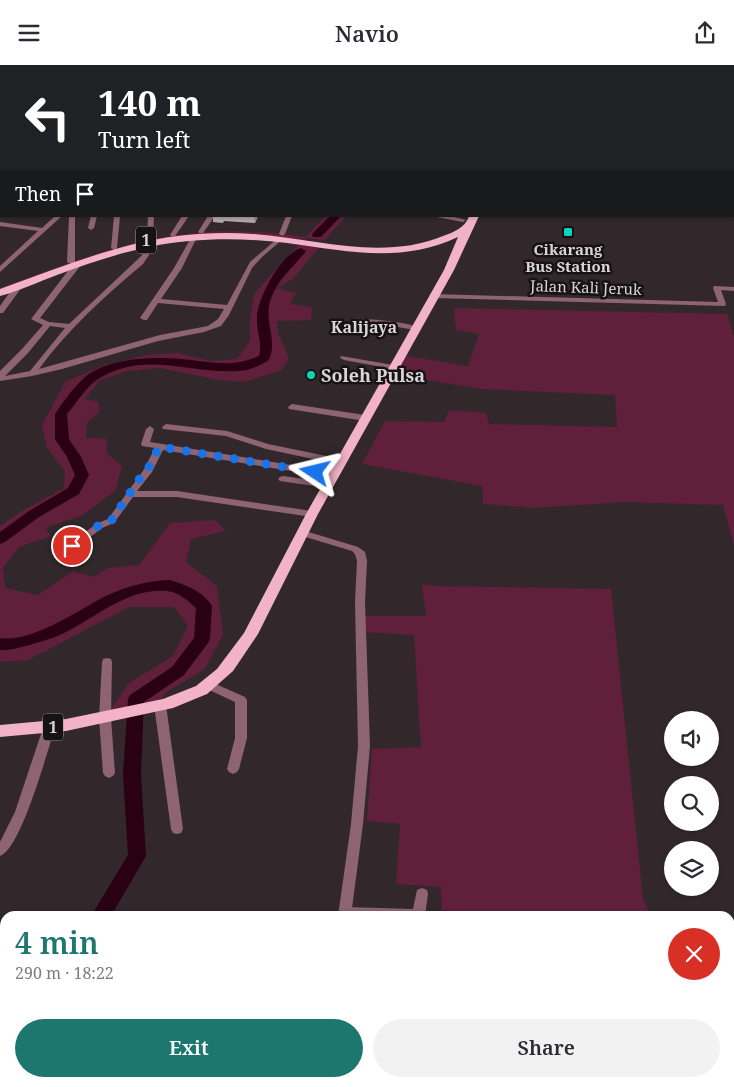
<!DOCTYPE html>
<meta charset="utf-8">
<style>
:root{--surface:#fff;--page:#f2f2f3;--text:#2b2b33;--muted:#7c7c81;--accent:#1d776e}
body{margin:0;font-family:"Noto Serif",serif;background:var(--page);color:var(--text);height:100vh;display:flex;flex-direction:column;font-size:19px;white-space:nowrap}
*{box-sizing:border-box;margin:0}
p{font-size:16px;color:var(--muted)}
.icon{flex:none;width:28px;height:28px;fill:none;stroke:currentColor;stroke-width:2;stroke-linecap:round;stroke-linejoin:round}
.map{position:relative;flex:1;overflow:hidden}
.side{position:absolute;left:0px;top:846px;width:735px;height:176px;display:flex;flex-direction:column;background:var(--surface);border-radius:15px 15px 0 0;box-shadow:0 1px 4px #0004}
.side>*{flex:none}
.top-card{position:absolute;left:0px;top:0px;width:735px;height:152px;box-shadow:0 1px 4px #0004;background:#202124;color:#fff;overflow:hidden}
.tools{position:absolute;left:664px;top:646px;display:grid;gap:10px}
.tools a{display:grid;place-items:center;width:55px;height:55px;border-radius:50%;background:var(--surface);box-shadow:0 1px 4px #0004;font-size:25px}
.pin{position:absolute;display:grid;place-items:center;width:42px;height:42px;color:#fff;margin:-21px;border:2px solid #fff;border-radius:50%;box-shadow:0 1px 5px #0007}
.me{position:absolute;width:55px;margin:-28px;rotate:280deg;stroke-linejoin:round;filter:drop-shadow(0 0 4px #0008)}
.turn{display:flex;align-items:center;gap:18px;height:105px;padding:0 15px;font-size:22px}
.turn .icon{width:65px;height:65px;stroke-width:2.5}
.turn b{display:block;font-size:35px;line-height:42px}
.then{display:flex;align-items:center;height:48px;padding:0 15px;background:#0003;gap:10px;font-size:19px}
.round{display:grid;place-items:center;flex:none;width:52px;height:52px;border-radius:26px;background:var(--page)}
.overview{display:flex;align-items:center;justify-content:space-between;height:85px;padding:0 15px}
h1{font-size:30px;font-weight:600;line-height:38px;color:var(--accent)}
.action{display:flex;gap:10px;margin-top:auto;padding:10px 15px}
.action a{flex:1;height:58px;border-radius:30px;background:var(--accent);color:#fff;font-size:20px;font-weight:600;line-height:58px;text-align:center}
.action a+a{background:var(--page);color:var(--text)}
header{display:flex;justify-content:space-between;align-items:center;height:65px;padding:0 15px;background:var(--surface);font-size:22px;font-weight:600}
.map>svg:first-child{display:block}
</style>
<header><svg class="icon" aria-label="menu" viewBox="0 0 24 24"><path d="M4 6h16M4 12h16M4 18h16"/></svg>Navio<svg class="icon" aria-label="share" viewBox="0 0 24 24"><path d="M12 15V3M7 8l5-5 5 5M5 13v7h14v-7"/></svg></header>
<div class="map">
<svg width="734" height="1022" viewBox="0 0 734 1022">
<rect width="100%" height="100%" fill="#32282b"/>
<!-- green -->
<g fill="#601f3b">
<path d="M325,151H346L325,175L306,173L302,177L321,180L293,214L277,223L296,228L290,239L312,242L311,255L277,256L278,268L289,293L282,305L244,317L219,315L160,303L127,306L100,315L85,334L99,337V347L87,358L86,373L107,374L106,388L122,401L115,426L83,450L45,463L51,471L19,482L3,503L5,523L38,530L73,506L94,512L108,503L139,500L170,458L215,455L226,466L191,474L186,497L217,521L223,569L205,604L165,628L160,640L105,653L129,618L173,591L188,561L174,542H129L28,595L0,597V461L22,446L64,423L65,406L47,383L42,360L65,317L104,300L147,290L177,288L211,296L237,294L250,276V255L254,229L301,177L194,172L129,184L0,228V223C57,203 112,180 172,171C216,163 262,166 306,172Z"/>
<path d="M454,243L727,249L734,271V481L723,440L625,437L534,443L483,439L482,421L362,399L385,356L444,357L449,345L486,348L489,359L617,362L615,330L482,324L390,309L400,290L468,301L479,269L456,265Z"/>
<path d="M422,519L435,521L611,524L643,834L651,851H442L441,822L396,819L400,759L367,756L372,684L421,682L414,570L364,567L362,551H426Z"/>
</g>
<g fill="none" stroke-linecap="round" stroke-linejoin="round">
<!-- river -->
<g fill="#2a0013" fill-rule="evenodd">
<path d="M330,151H341L321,172H313L312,170L313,168Z"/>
<path d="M301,183L306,186C292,204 274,217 269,241C266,260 278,279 268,296C262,299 254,303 247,305C196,313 144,281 94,317C84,325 76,339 67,349L69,374L81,392L89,410L79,429L39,452L5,477L0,479V467L29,446L68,423L75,410L67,392L55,374V349C63,337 73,323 84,313C108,291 161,291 191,295C217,298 234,302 259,291C263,278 256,266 257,253C257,233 282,188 301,183Z"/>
<path d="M170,515C185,520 203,526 212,541L210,574L208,578L184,610L144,637L141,709L146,791L111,851H91L128,790L123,709L128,634L130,630L172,602L194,573L196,543C187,535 179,527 167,526C130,522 97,551 66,567C55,573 42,576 30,580C20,582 10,586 0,585V573C32,578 78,545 106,531C127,521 147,516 170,515Z"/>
<path d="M5,893V911L0,912V894Z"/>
</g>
<!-- minor -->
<g fill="#8e6473" fill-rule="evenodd">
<path d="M41,0H47V1H42Z"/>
<path d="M333,0H339V1H334Z"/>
<path d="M376,0H387L388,1H378Z"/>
<path d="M513,0H519V1H514Z"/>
<path d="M621,0H627L628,1H622Z"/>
<path d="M1,19V23L0,24V20Z"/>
<rect x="0" y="128" width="1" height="4"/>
<path d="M55,151H62L0,207V201L38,166L0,161V157L42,163Z"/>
<path d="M69,151H75V197L71,199L67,197Z"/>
<path d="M91,151H97L94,163L91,165L88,163Z"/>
<path d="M114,151H120L117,183L114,185L111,183Z"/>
<path d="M148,151H154L153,174L150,176L147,174Z"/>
<path d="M182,151H189L175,171H171L170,170Z"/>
<path d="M208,151H215L203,168H199L198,167Z"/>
<path d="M286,151H292L285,169L282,171L279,169Z"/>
<path d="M431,151H450L466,155L463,157Z"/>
<path d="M192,171L197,172L182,203L161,234L227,240L250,197L278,173L283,174L262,192L252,203L229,250L221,261L204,267L158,276L62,304L32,311L0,316V306L22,284L43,260L31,254L74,198L81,200L40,253L49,257L69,259L137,195L142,190L146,178L151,179L149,190L143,199C105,231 68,264 39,304L160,270L208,261L218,254L224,244L158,238L147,255H144L140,253L174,203ZM50,261L65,263L30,306L5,311L28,288Z"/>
<path d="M15,220H21L22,222L3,248H0V241Z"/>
<path d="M714,221L734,222V226L721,225L726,239L725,241L433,233L429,231L433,229L718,237L713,223Z"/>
<path d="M352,254C364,253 410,257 419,263L415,265L392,261L355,258L351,256Z"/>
<path d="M341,291L393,300L397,302L393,304L344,295L340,293Z"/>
<path d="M292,339L365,350L369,353L365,356L289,344L288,342Z"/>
<path d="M166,359L227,366L268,379L341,394L345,397L341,400L266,384L226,371L163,364L162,362Z"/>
<path d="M150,361L154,364L150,377L334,407L339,410L334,413L163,385L152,407L137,426H177L312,446L317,449L312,452L177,432H133L114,458L102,463L76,483H70L68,481L70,479L96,459L108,454L143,406L155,383L142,381L141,379L146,364Z"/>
<path d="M283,411L328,417L333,420L328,423L280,416L278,414L280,412Z"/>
<path d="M107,593L111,594L112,597L111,653L115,708L113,711L109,713L105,711L103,708L99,653L102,597L103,594Z"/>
<path d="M209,616L245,632L247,635V673L239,704L237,707L233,709L229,707L227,704L235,673V637L205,623L203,620L205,617Z"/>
<path d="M160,636L164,637L166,640L183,764L181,768L177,769L173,768L171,764L154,640L156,637Z"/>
<path d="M49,659L53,660L55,663C47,687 21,784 0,791V777L15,747L43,663L45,660Z"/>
<path d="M422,823L427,825L428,829L425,851H340L338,848L340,844L345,842L413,844L417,825Z"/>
<path d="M734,986V1000L730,1001V987Z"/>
<path d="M730,1011L734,1013V1022H722V1018H730Z"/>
<path d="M574,1018H635L634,1022H572Z"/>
</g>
<!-- tertiary -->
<g fill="#8e6473" fill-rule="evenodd">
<path d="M647,0H655L656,1H648Z"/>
<path d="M302,465L358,482L365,487L367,496L365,537L370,681L363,759L351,851H338L351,759L358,681L355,537L357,496L355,489L352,486L299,470L297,468Z"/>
<rect x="337" y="1018" width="14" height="4"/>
</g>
<!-- trunk -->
<path fill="#f2b2c8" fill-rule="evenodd" d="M469,151H479L454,205L318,449L258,569L233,606L207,629L173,643L66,666L0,672V660L66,654L163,634L196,621L217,604L244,568L306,449L444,205L458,172C400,199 348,186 287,178C254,174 222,173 189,176C143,180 100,194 57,210C38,217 19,226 0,231V224C58,203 116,179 177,171C202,168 228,167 253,169C317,174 382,196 443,171C454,167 465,163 469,151Z"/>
<defs>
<g id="rail">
<path d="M0,926L5,927"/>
<path d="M0,956L5,957"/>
<path d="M730,960L734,959"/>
<path d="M0,968L5,970"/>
<path d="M730,981L734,980"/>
<path d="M295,1018L394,1021L493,1018"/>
</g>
</defs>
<!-- rail casing -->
<use href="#rail" stroke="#978f91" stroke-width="5"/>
<!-- rail -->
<use href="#rail" stroke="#171214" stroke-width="3" stroke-dasharray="10" stroke-linecap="butt"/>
</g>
<!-- wall -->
<path fill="#b3a8ab" d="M213,151H258L255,158L224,156L223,158L213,157Z"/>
<!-- shaded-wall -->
<path fill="#92888b" d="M254,151H258L255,158Z"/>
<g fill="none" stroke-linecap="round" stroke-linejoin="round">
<!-- route -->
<path stroke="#1a73e8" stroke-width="9" stroke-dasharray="0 16.2" d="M72,481L98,461L111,456L140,413C151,406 151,390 161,382L315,407"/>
</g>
<!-- markers -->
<g fill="#0bd5b5" stroke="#171214" stroke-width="2">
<rect x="563" y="162" width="10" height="10" rx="2.5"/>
<circle cx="311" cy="310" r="5"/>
</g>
<g text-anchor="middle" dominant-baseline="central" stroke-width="5" stroke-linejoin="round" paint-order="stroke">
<!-- far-poi labels -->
<g font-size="15" font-weight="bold" fill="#dad4d6" stroke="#171214">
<text x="568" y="184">Cikarang<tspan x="568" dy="17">Bus Station</tspan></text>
</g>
<!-- far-street labels -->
<g font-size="15" fill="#dad4d6" stroke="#171214">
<text transform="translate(586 222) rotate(2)">Jalan Kali Jeruk</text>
</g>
<!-- shield labels -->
<g fill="#171214" stroke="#a09a9c" stroke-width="1">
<rect x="136" y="161.5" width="20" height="27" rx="4"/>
<rect x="43" y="648.5" width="20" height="27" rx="4"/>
</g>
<g font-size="16" font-weight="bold" fill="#dad4d6">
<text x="146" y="175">1</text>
<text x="53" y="662">1</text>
</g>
<!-- far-quarter labels -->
<g font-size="16" font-weight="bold" fill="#dad4d6" stroke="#171214">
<text x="364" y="262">Kalijaya</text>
</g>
<!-- poi labels -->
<g font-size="18" font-weight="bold" fill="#dad4d6" stroke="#171214" text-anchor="start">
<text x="321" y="310">Soleh Pulsa</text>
</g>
</g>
</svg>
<div class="tools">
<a><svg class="icon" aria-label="sound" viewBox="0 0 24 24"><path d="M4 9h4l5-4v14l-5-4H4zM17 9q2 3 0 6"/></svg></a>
<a><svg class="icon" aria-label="search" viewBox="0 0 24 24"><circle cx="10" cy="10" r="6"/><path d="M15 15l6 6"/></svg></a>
<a><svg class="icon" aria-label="layers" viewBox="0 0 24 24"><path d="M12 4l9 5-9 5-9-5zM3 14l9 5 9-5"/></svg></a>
</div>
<div class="pin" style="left:72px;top:481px;background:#d93025"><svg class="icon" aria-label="arrive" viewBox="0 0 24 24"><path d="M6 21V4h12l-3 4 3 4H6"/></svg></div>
<svg class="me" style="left:315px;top:407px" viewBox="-20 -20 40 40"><path d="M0-17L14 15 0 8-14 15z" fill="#1a73e8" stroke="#fff" stroke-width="4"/></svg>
<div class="top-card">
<div class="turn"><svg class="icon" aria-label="left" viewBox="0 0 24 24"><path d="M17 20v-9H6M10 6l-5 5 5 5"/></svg><div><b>140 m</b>Turn left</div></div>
<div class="then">Then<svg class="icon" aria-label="arrive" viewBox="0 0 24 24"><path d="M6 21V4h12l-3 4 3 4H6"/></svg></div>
</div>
<section class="side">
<div class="overview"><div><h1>4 min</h1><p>290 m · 18:22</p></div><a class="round" style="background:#d93025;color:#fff"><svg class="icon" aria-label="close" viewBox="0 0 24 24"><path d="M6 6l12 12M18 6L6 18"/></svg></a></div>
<div class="action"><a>Exit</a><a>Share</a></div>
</section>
</div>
